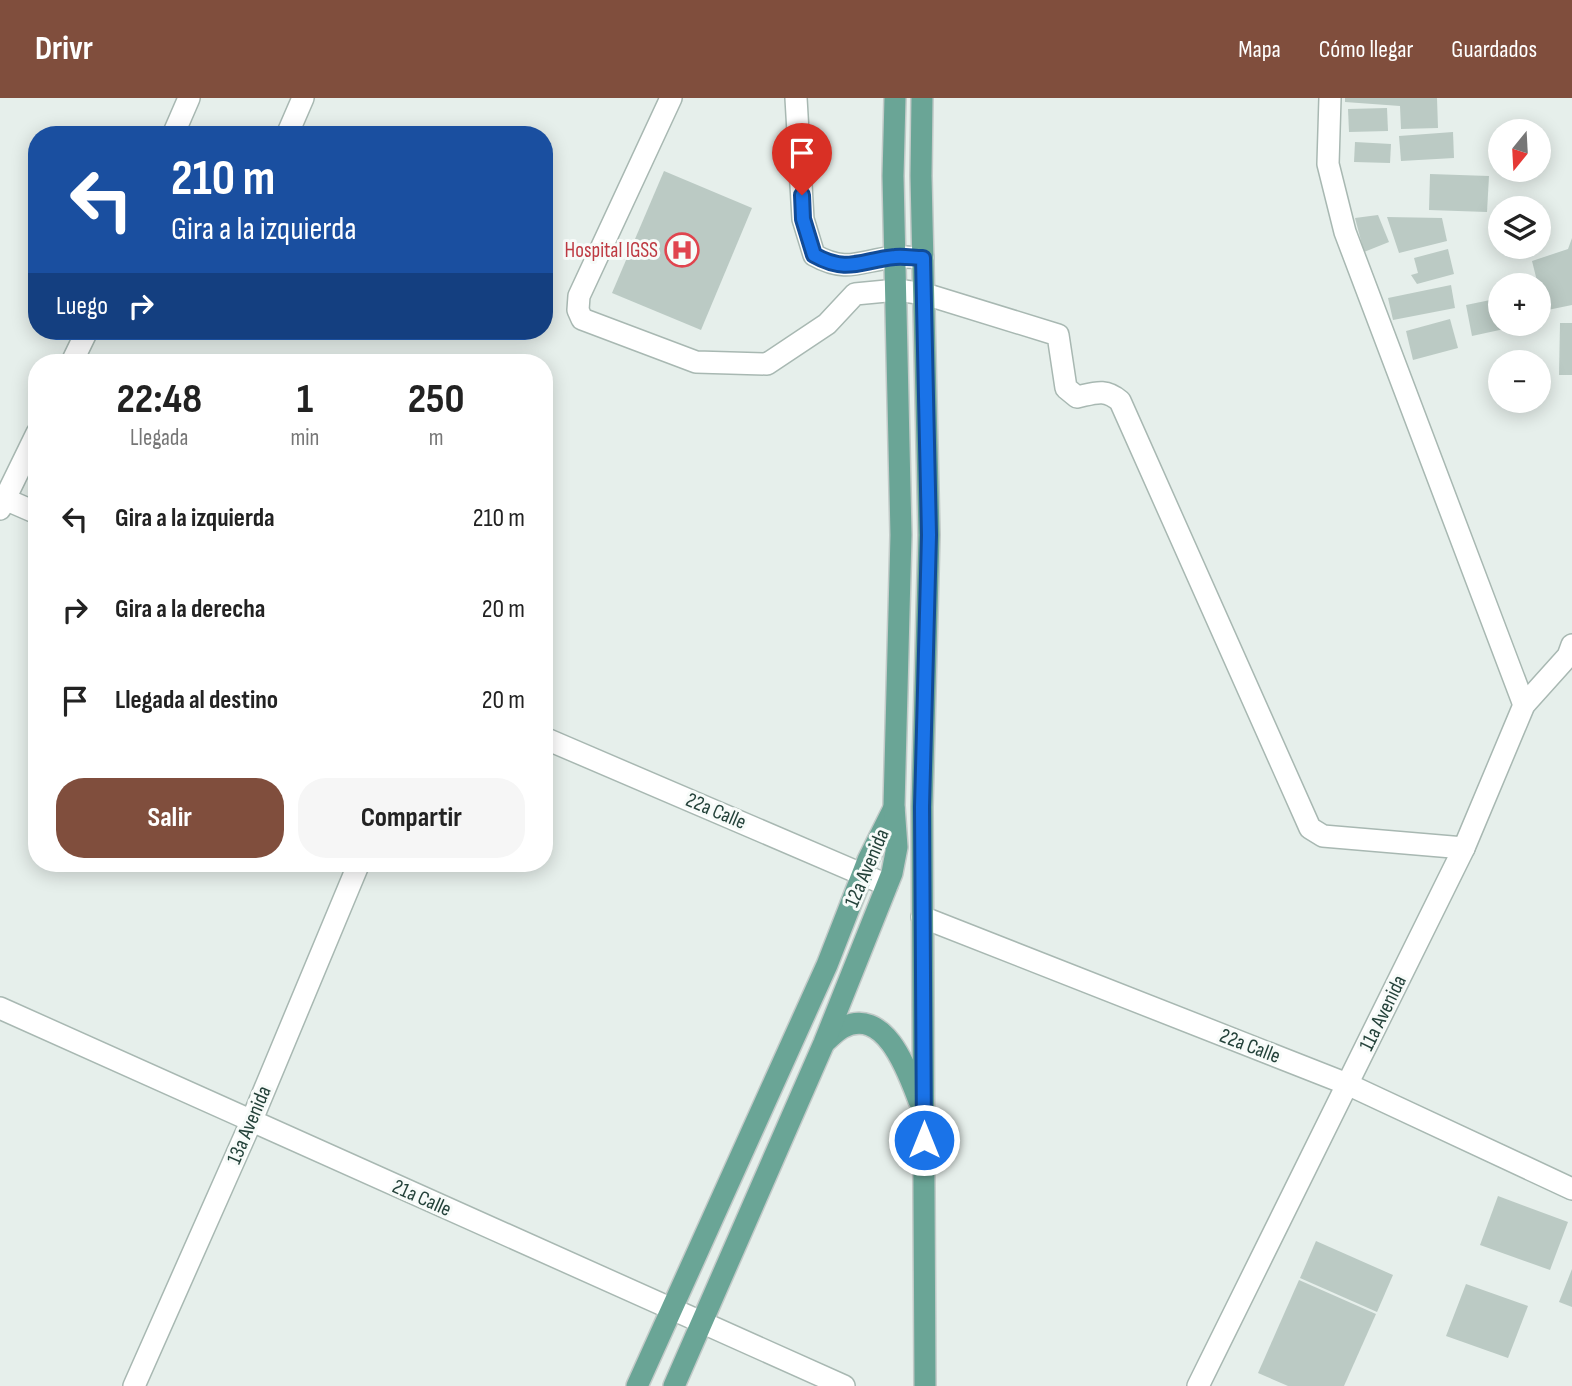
<!DOCTYPE html>
<html lang="es">
<meta charset="utf-8">
<style>
:root{--surface:#fff;--page:#f6f6f6;--text:#222;--muted:#767676;--accent:#804e3d}
body{margin:0;font-family:"Sofia Sans Condensed",sans-serif;background:var(--page);color:var(--text);height:100vh;display:flex;flex-direction:column;font-size:26px;white-space:nowrap}
*{box-sizing:border-box;margin:0}
p{font-size:23px;color:var(--muted)}
.icon{flex:none;width:38px;height:38px;fill:none;stroke:currentColor;stroke-width:2;stroke-linecap:round;stroke-linejoin:round}
.map{position:relative;flex:1;overflow:hidden}
.sheet{position:absolute;left:28px;top:256px;width:525px;height:518px;display:flex;flex-direction:column;background:var(--surface);border-radius:28px;box-shadow:0 4px 18px #0003}
.sheet>*{flex:none}
.hud{position:absolute;left:28px;top:28px;width:525px;height:214px;border-radius:28px;box-shadow:0 4px 18px #0003;background:#1a4fa0;color:#fff;overflow:hidden}
.needle{width:46px;rotate:198deg}
.fabs{position:absolute;left:1488px;top:21px;display:grid;gap:14px}
.fabs a{display:grid;place-items:center;width:63px;height:63px;border-radius:50%;background:var(--surface);box-shadow:0 4px 18px #0003;font-size:35px}
.pin{position:absolute;display:grid;place-items:center;width:60px;height:60px;color:#fff;margin:-72px -30px;border-radius:50% 50% 50% 0;rotate:-45deg;box-shadow:0 0 7px #0007}
.pin .icon{rotate:45deg}
.me{position:absolute;width:77px;margin:-38px;rotate:0deg;stroke-linejoin:round;filter:drop-shadow(0 0 5px #0008)}
.turn{display:flex;align-items:center;gap:24px;height:147px;padding:0 28px;font-size:32px}
.turn .icon{width:91px;height:91px;stroke-width:2.5}
.turn b{display:block;font-size:49px;line-height:60px}
.then{display:flex;align-items:center;height:66px;padding:0 28px;background:#0003;gap:14px;font-size:26px}
.eta{display:flex;justify-content:space-evenly;align-items:center;height:119px;text-align:center}
.eta b{font-size:42px;font-weight:700;line-height:49px}
.button{display:flex;gap:14px;margin-top:auto;padding:14px 28px}
.button a{flex:1;height:80px;border-radius:28px;background:var(--accent);color:#fff;font-size:28px;font-weight:700;line-height:80px;text-align:center}
.button a+a{background:var(--page);color:var(--text)}
ul{padding:0;list-style:none}
li{display:flex;align-items:center;gap:21px;height:91px;padding:0 28px}
li div{flex:1}
li b{display:block;font-size:26px}
li em{font-style:normal}
header{display:flex;align-items:center;gap:42px;box-sizing:border-box;height:98px;padding:0 35px;background:var(--accent);color:#fff}
header strong{font-size:33px}
nav{display:flex;gap:38px;margin-inline-start:auto;font-size:24px}
.map>svg:first-child{display:block}
</style>
<header>
<strong>Drivr</strong>
<nav><a>Mapa</a><a>Cómo llegar</a><a>Guardados</a></nav>
</header>
<div class="map">
<svg width="1572" height="1288" viewBox="0 0 1572 1288">
<rect width="100%" height="100%" fill="#e6efeb"/>
<!-- building -->
<g fill="#bbcac4">
<path d="M1345,0H1437L1438,30L1401,31L1400,8L1345,4Z"/>
<path d="M1387,10L1388,33L1349,34L1348,11Z"/>
<path d="M1453,34L1454,60L1401,63L1399,38Z"/>
<path d="M1355,44L1391,46L1390,65L1354,64Z"/>
<path d="M664,73L752,110L701,232L612,195Z"/>
<path d="M1430,76L1489,78L1487,114L1429,112Z"/>
<path d="M1378,117L1389,144L1364,154L1355,120Z"/>
<path d="M1387,119L1442,120L1447,143L1399,155Z"/>
<path d="M1572,140V207L1538,214V187L1532,163L1568,151Z"/>
<path d="M1448,151L1454,176L1417,186L1411,177L1418,175L1414,160Z"/>
<path d="M1451,187L1455,210L1393,222L1388,200Z"/>
<path d="M1500,200V226H1518V228L1472,238L1466,207Z"/>
<path d="M1450,221L1458,250L1413,262L1406,233Z"/>
<path d="M1560,225H1572V277H1559Z"/>
<path d="M1498,1098L1568,1124L1550,1172L1480,1147Z"/>
<path d="M1316,1143L1393,1177L1377,1214L1300,1180Z"/>
<path d="M1572,1171V1209L1559,1204Z"/>
<path d="M1299,1182L1376,1216L1344,1288H1288L1258,1275Z"/>
<path d="M1466,1186L1528,1208L1508,1260L1446,1238Z"/>
</g>
<g fill="none" stroke-linecap="round" stroke-linejoin="round">
<defs>
<g id="minor">
<path d="M671,0L579,198L578,212L582,221L696,264L767,266L827,226L855,196L897,192L925,196L1058,237L1066,290L1077,299C1095,295 1105,290 1120,303L1310,730L1323,738L1464,750"/>
<path d="M796,0L803,121L814,157C848,176 861,162 895,159C904,158 914,160 923,160"/>
<path d="M1330,0L1328,66L1345,134L1524,607"/>
<path d="M173,37L189,0"/>
<path d="M287,37L303,0"/>
<path d="M72,264L87,233"/>
<path d="M0,399L37,415"/>
<path d="M0,411L37,335"/>
<path d="M544,640L887,787"/>
<path d="M922,819L1347,986L1572,1091"/>
<path d="M0,910L844,1288"/>
<path d="M134,1288L251,1024L359,765"/>
<path d="M1198,1288L1464,750L1524,607L1568,558L1572,547"/>
</g>
<g id="major">
<path d="M922,0L921,78L929,437L922,709L925,1288"/>
<path d="M825,944C831,939 836,933 842,930C885,907 908,974 919,1003"/>
<path d="M637,1288L827,867L868,762L894,710"/>
<path d="M674,1288L824,945L892,775L897,749L894,708L901,437L893,78L895,0"/>
</g>
</defs>
<!-- minor casing -->
<use href="#minor" stroke="#a8b8b2" stroke-width="24"/>
<!-- major casing -->
<use href="#major" stroke="#c2cac8" stroke-width="24"/>
<!-- minor -->
<use href="#minor" stroke="#fff" stroke-width="21"/>
<!-- major -->
<use href="#major" stroke="#6aa596" stroke-width="21"/>
</g>
<g fill="none" stroke-linecap="round" stroke-linejoin="round">
<defs>
<path id="route" d="M802,97L803,121L814,157C848,176 861,162 895,159C904,158 914,160 923,160L929,437L922,709L924,1042"/>
</defs>
<!-- route casing -->
<use href="#route" stroke="#114b97" stroke-width="18"/>
<!-- route -->
<use href="#route" stroke="#1a73e8" stroke-width="12"/>
</g>
<!-- icons -->
<defs>
<symbol id="hospital-ring" viewBox="-11 -11 22 22"><circle r="9.5" fill="#f7fbf9" stroke="#e0444e" stroke-width="1.5"/><path d="M-5-5h3v3.5h4V-5h3V5h-3V1.5h-4V5h-3Z" fill="#e0444e"/></symbol>
</defs>
<g fill-rule="evenodd">
<use href="#hospital-ring" x="663" y="133" width="38" height="38"/>
</g>
<g text-anchor="middle" dominant-baseline="central" stroke-width="6" stroke-linejoin="round" paint-order="stroke">
<!-- health labels -->
<g font-size="21" fill="#be3a42" stroke="#f7fbf9" text-anchor="end">
<text x="658" y="152">Hospital IGSS</text>
</g>
<!-- street labels -->
<g font-size="21" fill="#24423a" stroke="#f7fbf9">
<text transform="translate(716 713) rotate(23)">22a Calle</text>
<text transform="translate(867 770) rotate(-67)">12a Avenida</text>
<text transform="translate(1383 915) rotate(-64)">11a Avenida</text>
<text transform="translate(1250 948) rotate(21)">22a Calle</text>
<text transform="translate(249 1027) rotate(-67)">13a Avenida</text>
<text transform="translate(422 1100) rotate(24)">21a Calle</text>
</g>
</g>
</svg>
<div class="fabs">
<a><svg class="needle" viewBox="-14 -14 28 28"><path d="M0-13l5 13h-10z" fill="#e53935"/><path d="M0 13l5-13h-10z" fill="#767676"/></svg></a>
<a><svg class="icon" aria-label="layers" viewBox="0 0 24 24"><path d="M12 4l9 5-9 5-9-5zM3 14l9 5 9-5"/></svg></a>
<a>+</a>
<a>−</a>
</div>
<div class="pin" style="left:802px;top:97px;background:#d93025"><svg class="icon" aria-label="arrive" viewBox="0 0 24 24"><path d="M6 21V4h12l-3 4 3 4H6"/></svg></div>
<svg class="me" style="left:924px;top:1042px" viewBox="-20 -20 40 40"><circle r="17" fill="#1a73e8" stroke="#fff" stroke-width="3"/><path d="M0-11L8 9 0 5-8 9z" fill="#fff"/></svg>
<div class="hud">
<div class="turn"><svg class="icon" aria-label="left" viewBox="0 0 24 24"><path d="M17 20v-9H6M10 6l-5 5 5 5"/></svg><div><b>210 m</b>Gira a la izquierda</div></div>
<div class="then">Luego<svg class="icon" aria-label="right" viewBox="0 0 24 24"><path d="M7 20v-9h11M14 6l5 5-5 5"/></svg></div>
</div>
<section class="sheet">
<div class="eta">
<div><b>22:48</b><p>Llegada</p></div>
<div><b>1</b><p>min</p></div>
<div><b>250</b><p>m</p></div>
</div>
<ul>
<li><svg class="icon" aria-label="left" viewBox="0 0 24 24"><path d="M17 20v-9H6M10 6l-5 5 5 5"/></svg><div><b>Gira a la izquierda</b></div><em>210 m</em></li>
<li><svg class="icon" aria-label="right" viewBox="0 0 24 24"><path d="M7 20v-9h11M14 6l5 5-5 5"/></svg><div><b>Gira a la derecha</b></div><em>20 m</em></li>
<li><svg class="icon" aria-label="arrive" viewBox="0 0 24 24"><path d="M6 21V4h12l-3 4 3 4H6"/></svg><div><b>Llegada al destino</b></div><em>20 m</em></li>
</ul>
<div class="button"><a>Salir</a><a>Compartir</a></div>
</section>
</div>
